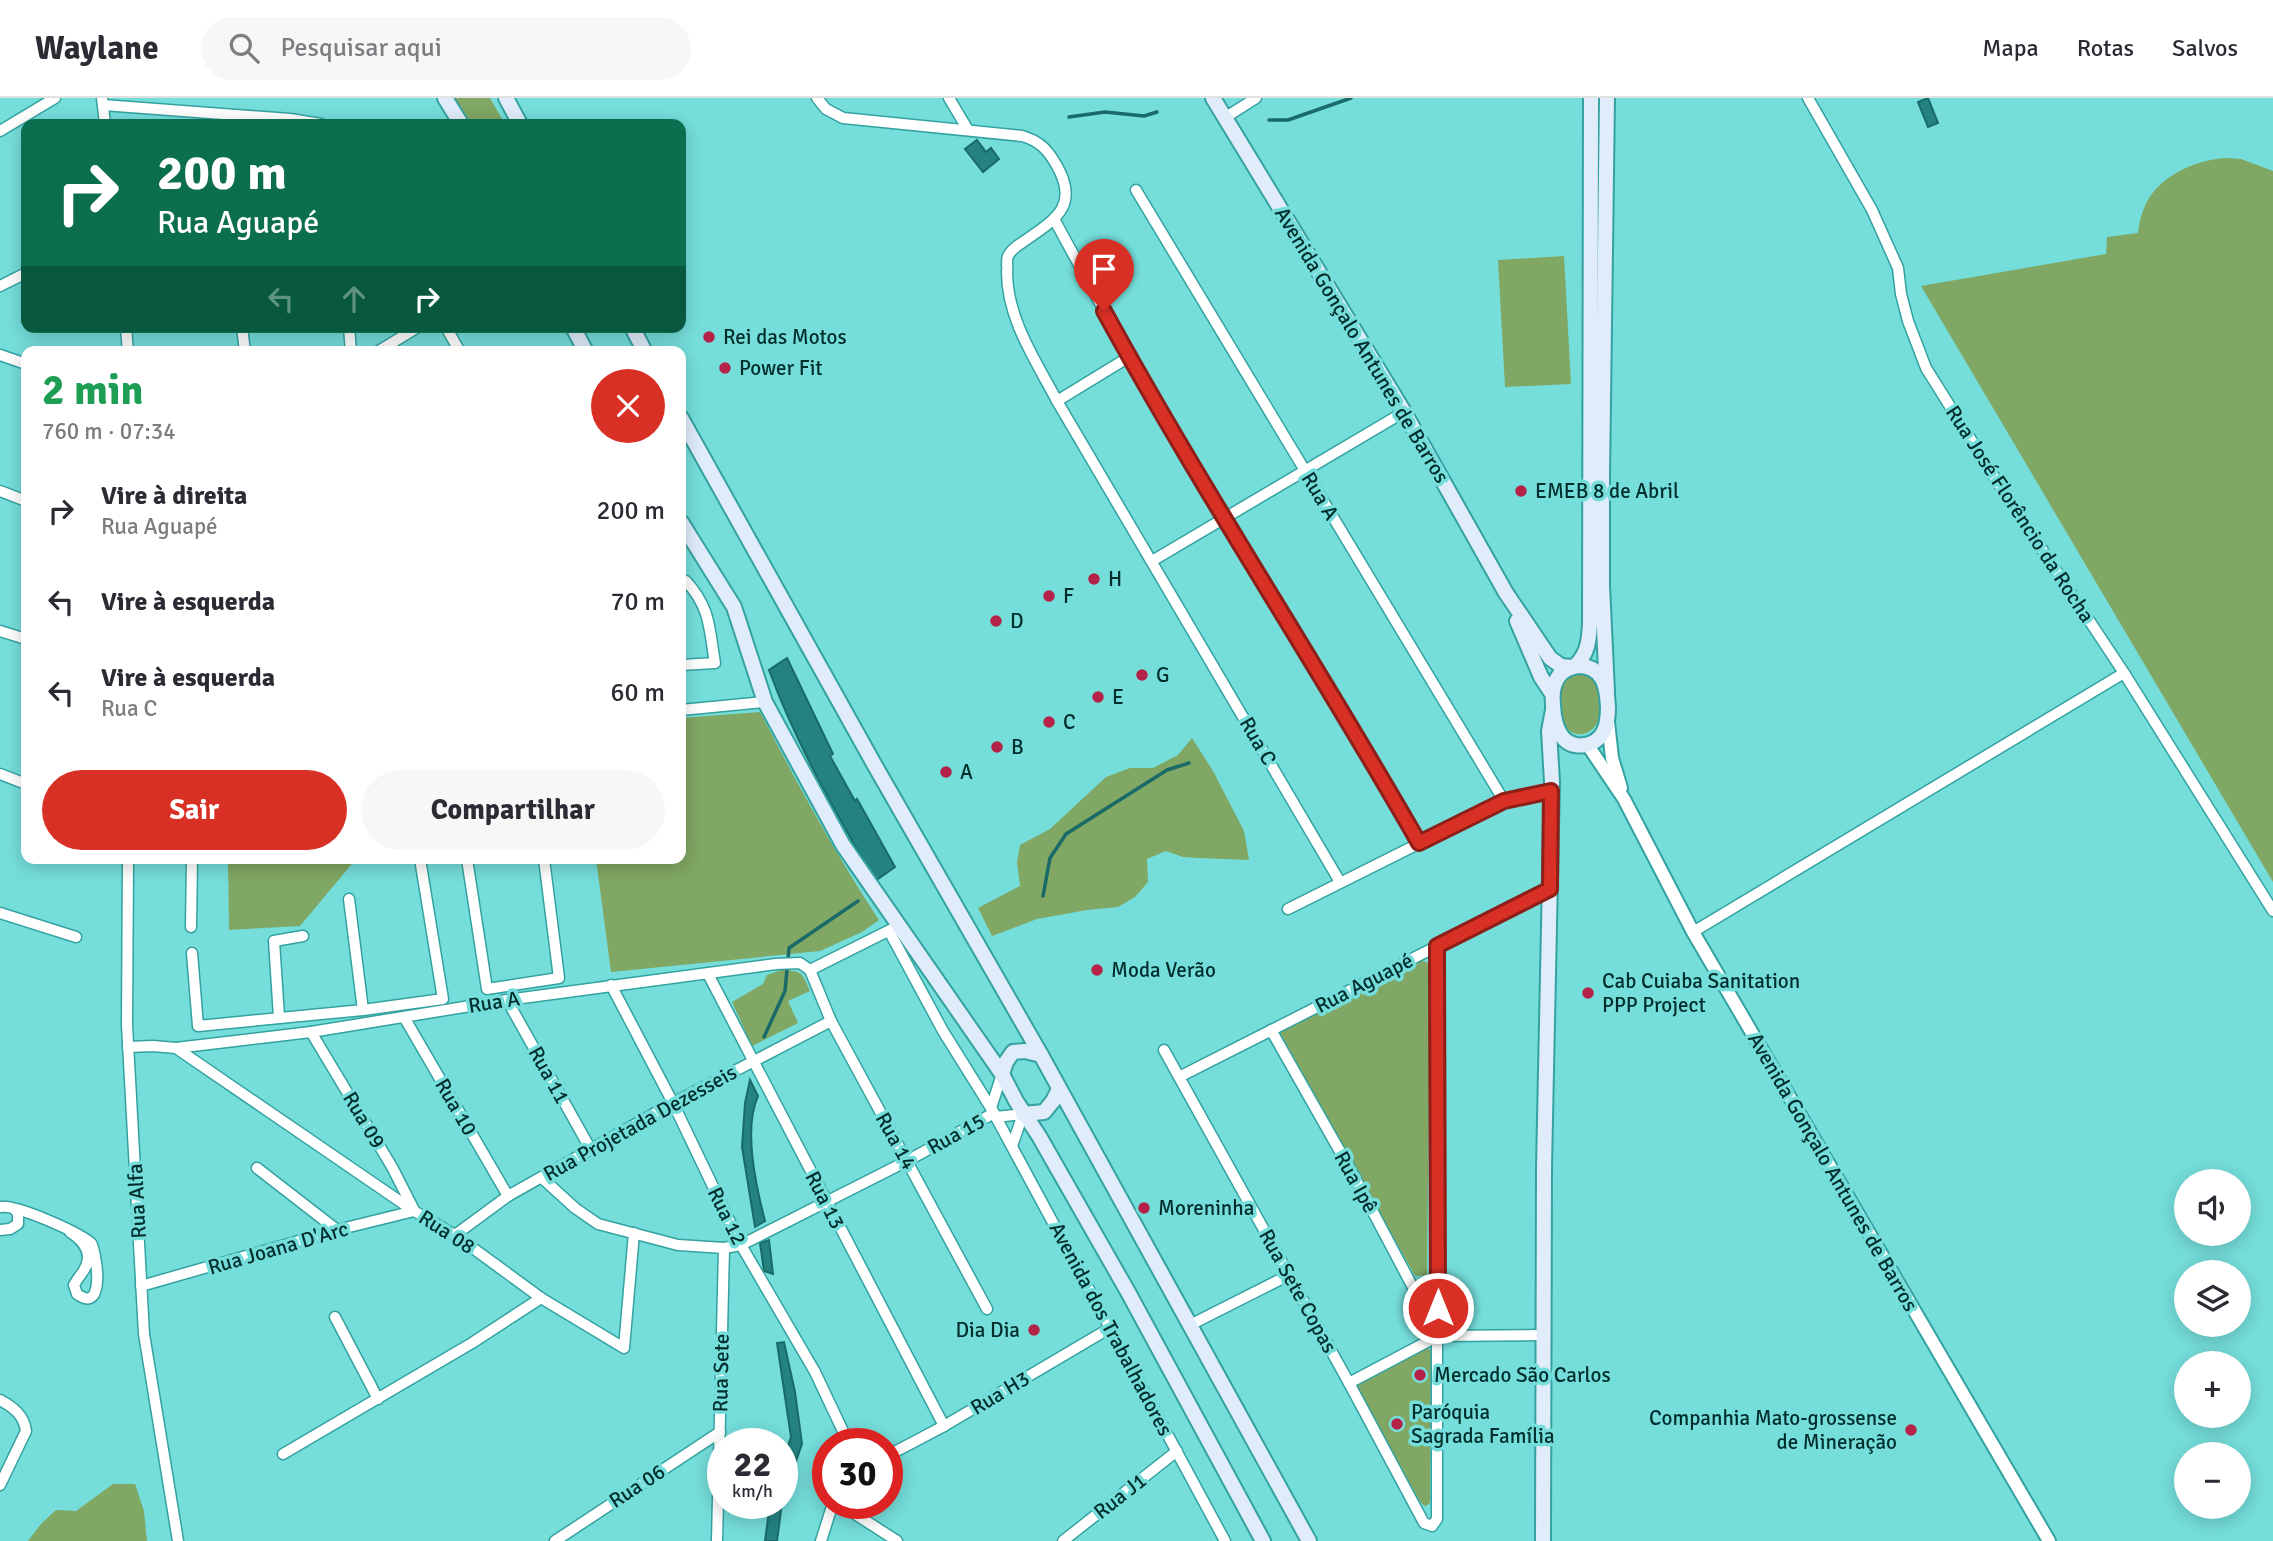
<!DOCTYPE html>
<html lang="pt">
<meta charset="utf-8">
<style>
:root{--surface:#fff;--page:#f7f7f7;--text:#2b2b33;--muted:#7c7c81;--line:#e1e1e2;--accent:#d93025}
body{margin:0;font-family:Signika,sans-serif;background:var(--page);color:var(--text);height:100vh;display:flex;flex-direction:column;font-size:26px;white-space:nowrap}
*{box-sizing:border-box;margin:0}
p{font-size:23px;color:var(--muted)}
.icon{flex:none;width:38px;height:38px;fill:none;stroke:currentColor;stroke-width:2;stroke-linecap:round;stroke-linejoin:round}
.map{position:relative;flex:1;overflow:hidden}
.drawer{position:absolute;left:21px;top:248px;width:665px;height:518px;display:flex;flex-direction:column;background:var(--surface);border-radius:14px;box-shadow:0 4px 18px #0003}
.drawer>*{flex:none}
.hud{position:absolute;left:21px;top:21px;width:665px;height:214px;border-radius:14px;box-shadow:0 4px 18px #0003;background:#0b6e4f;color:#fff;overflow:hidden}
.controls{position:absolute;left:2174px;top:1071px;display:grid;gap:14px}
.controls a{display:grid;place-items:center;width:77px;height:77px;border-radius:50%;background:var(--surface);box-shadow:0 4px 18px #0003;font-size:35px}
.speed{position:absolute;left:707px;top:1330px;display:flex;gap:14px;font-size:35px;font-weight:700;text-align:center}
.speed>*{display:grid;place-content:center;width:91px;height:91px;border-radius:50%;background:var(--surface);box-shadow:0 4px 18px #0003;line-height:1}
.speed small{font-size:18px;font-weight:400}
.speed .limit{border:10px solid #d22;background:#fff;color:#111}
.pin{position:absolute;display:grid;place-items:center;width:60px;height:60px;color:#fff;margin:-72px -30px;border-radius:50% 50% 50% 0;rotate:-45deg;box-shadow:0 0 7px #0007}
.pin .icon{rotate:45deg}
.me{position:absolute;width:77px;margin:-38px;rotate:0deg;stroke-linejoin:round;filter:drop-shadow(0 0 5px #0008)}
.turn{display:flex;align-items:center;gap:24px;height:147px;padding:0 21px;font-size:32px}
.turn .icon{width:91px;height:91px;stroke-width:2.5}
.turn b{display:block;font-size:49px;line-height:60px}
.lanes{display:flex;align-items:center;height:66px;padding:0 21px;background:#0003;justify-content:center;gap:35px;direction:ltr}
.lanes .off{opacity:.35}
.round{display:grid;place-items:center;flex:none;width:74px;height:74px;border-radius:37px;background:var(--page)}
.overview{display:flex;align-items:center;justify-content:space-between;height:119px;padding:0 21px}
h1{font-size:42px;font-weight:800;line-height:52px;color:#1e9e55}
.cta{display:flex;gap:14px;margin-top:auto;padding:14px 21px}
.cta a{flex:1;height:80px;border-radius:42px;background:var(--accent);color:#fff;font-size:28px;font-weight:800;line-height:80px;text-align:center}
.cta a+a{background:var(--page);color:var(--text)}
ul{padding:0;list-style:none}
li{display:flex;align-items:center;gap:21px;height:91px;padding:0 21px}
li div{flex:1}
li b{display:block;font-size:26px}
li em{font-style:normal}
header{display:flex;align-items:center;gap:42px;box-sizing:border-box;height:98px;padding:0 35px;background:var(--surface);border-bottom:2px solid var(--line)}
header strong{font-size:33px}
nav{display:flex;gap:38px;margin-inline-start:auto;font-size:24px}
.search{width:490px;height:63px;background:var(--page);display:flex;align-items:center;gap:18px;box-sizing:border-box;padding:0 24px;border-radius:38px;color:var(--muted);font-size:26px}
.map>svg:first-child{display:block}
</style>
<header>
<strong>Waylane</strong>
<div class="search"><svg class="icon" aria-label="search" viewBox="0 0 24 24"><circle cx="10" cy="10" r="6"/><path d="M15 15l6 6"/></svg>Pesquisar aqui</div>
<nav><a>Mapa</a><a>Rotas</a><a>Salvos</a></nav>
</header>
<div class="map">
<svg width="2273" height="1443" viewBox="0 0 2273 1443">
<rect width="100%" height="100%" fill="#75dedb"/>
<!-- green -->
<g fill="#80a763">
<path d="M454,0H490L505,26H469Z"/>
<path d="M2226,60L2241,61L2273,73V784L1921,188L2106,156L2107,139L2138,135C2139,128 2140,120 2143,113C2154,80 2193,62 2226,60Z"/>
<path d="M1564,158L1571,286L1505,289L1498,162Z"/>
<path d="M1575,574C1580,575 1587,575 1591,578C1607,589 1606,633 1582,636C1555,640 1552,583 1575,574Z"/>
<path d="M760,614C797,685 835,755 879,822L862,834L820,853L611,874L596,761H681V620Z"/>
<path d="M1192,640L1213,673L1244,733L1249,762L1199,760L1183,759L1166,753L1147,761L1148,784L1135,799L1118,809L1087,812L1037,821L992,838L978,810L1020,788L1017,764L1020,747L1050,731L1106,679L1130,670H1153L1178,657Z"/>
<path d="M228,761H356L300,828L229,832Z"/>
<path d="M1422,862L1430,866L1427,1177L1415,1178L1279,933Z"/>
<path d="M781,872C802,873 802,874 810,893L788,903L798,925L752,948L732,904L763,886L767,877Z"/>
<path d="M1427,1250L1431,1253L1430,1404L1428,1407L1425,1408L1421,1405L1355,1289L1417,1252Z"/>
<path d="M113,1386H135L144,1413L147,1443H28L41,1426L56,1412L76,1413Z"/>
</g>
<!-- water -->
<g fill="#248381" stroke="#196a68" stroke-width="2">
<path d="M1928,0L1938,25L1928,29L1918,4Z"/>
<path d="M977,42L986,54L991,50L999,61L983,74L965,51Z"/>
<path d="M787,560L833,656L830,658L855,703L857,701L895,769L875,783C836,715 796,646 769,572Z"/>
<path d="M750,982L758,998C743,1031 756,1088 765,1123L755,1129L742,1049L745,1005Z"/>
<path d="M769,1142L773,1176L764,1173L760,1145Z"/>
<path d="M784,1244L795,1294L802,1346L782,1403V1366L791,1339L777,1245Z"/>
<path d="M770,1405H782L777,1443H765Z"/>
</g>
<g fill="none" stroke-linecap="round" stroke-linejoin="round">
<!-- stream -->
<g stroke="#196a68" stroke-width="3.5">
<path d="M1069,19L1105,14L1144,18L1157,14"/>
<path d="M1269,22H1288L1351,0"/>
<path d="M1043,798L1050,760L1066,736L1167,672L1189,665"/>
<path d="M764,939L785,893L789,850L858,803"/>
</g>
<defs>
<g id="minor">
<path d="M102,0L105,26"/>
<path d="M817,0L826,11L843,20L1022,38C1040,43 1048,52 1057,68C1080,109 1054,122 1023,144C1018,147 1011,152 1008,158C1006,162 1008,170 1007,174C1007,221 1036,263 1057,303L1340,784"/>
<path d="M949,0L968,32"/>
<path d="M1808,0L1872,112L1898,170L1901,196L1908,223L1926,270L1998,385L2124,575L2273,813"/>
<path d="M103,7L290,21L321,26"/>
<path d="M1226,19L1256,0"/>
<path d="M0,33L55,0"/>
<path d="M1136,92L1504,703"/>
<path d="M1054,121C1109,222 1164,323 1224,422C1289,530 1356,636 1419,745"/>
<path d="M0,188L26,175"/>
<path d="M126,229L128,254"/>
<path d="M242,229L245,254"/>
<path d="M349,229L351,254"/>
<path d="M446,229L460,254"/>
<path d="M377,254L418,229"/>
<path d="M0,257L26,266"/>
<path d="M1057,303L1129,259"/>
<path d="M0,393L26,403"/>
<path d="M1152,463L1404,314"/>
<path d="M681,483H686C711,511 709,530 715,565L681,567"/>
<path d="M0,533L26,541"/>
<path d="M681,612L765,604"/>
<path d="M0,676L26,686"/>
<path d="M128,761L127,927L144,1236L178,1443"/>
<path d="M467,761L487,891L559,880L544,761"/>
<path d="M349,801L363,912"/>
<path d="M1288,811L1504,703L1551,693"/>
<path d="M0,815L76,839"/>
<path d="M191,829L192,761"/>
<path d="M889,833L943,933L991,1010L1225,1443"/>
<path d="M1693,834L2124,575"/>
<path d="M192,855L198,928L363,912L443,901L420,761"/>
<path d="M810,872L831,923L987,1211"/>
<path d="M810,872L894,830"/>
<path d="M708,876L944,1328"/>
<path d="M611,887L673,1005L741,1147L815,1274L849,1346"/>
<path d="M507,902L591,1052"/>
<path d="M279,919L274,843L303,838"/>
<path d="M404,919L508,1098"/>
<path d="M1271,932L1355,1080L1437,1235"/>
<path d="M311,934L392,1069L414,1112"/>
<path d="M128,949L153,948L176,950L311,934L507,902L776,866L800,865L810,872"/>
<path d="M176,950L414,1113L455,1137L541,1200L624,1250L634,1135"/>
<path d="M1164,952L1349,1285L1424,1425L1432,1428L1437,1421V848"/>
<path d="M1179,979L1550,791"/>
<path d="M991,1010L1002,976"/>
<path d="M996,1019L1023,1016L1012,1048"/>
<path d="M257,1070L337,1132"/>
<path d="M542,1080L575,1110L598,1126L678,1147L724,1150L741,1147L826,1104L907,1063L994,1015"/>
<path d="M0,1109C16,1106 78,1134 91,1145C97,1156 106,1217 77,1196L74,1187C77,1181 81,1177 84,1172C94,1156 84,1143 70,1134"/>
<path d="M0,1132L10,1131L18,1126V1115L14,1111"/>
<path d="M455,1137L508,1098L673,1005L831,923"/>
<path d="M141,1188L337,1132L414,1113"/>
<path d="M335,1219L378,1301"/>
<path d="M1190,1227L1289,1177"/>
<path d="M1349,1285L1438,1238L1545,1237"/>
<path d="M0,1302C13,1309 24,1317 26,1333L0,1387"/>
<path d="M283,1356L472,1245L541,1200"/>
<path d="M887,1358L944,1328L1110,1230"/>
<path d="M838,1405L897,1443"/>
<path d="M555,1443L720,1334"/>
<path d="M717,1443L724,1150"/>
<path d="M821,1443L833,1405"/>
<path d="M1063,1443L1177,1353"/>
</g>
<g id="tertiary">
<path d="M1608,624L1612,660L1621,690"/>
<path d="M1587,646L1624,701L1693,834L2049,1443"/>
</g>
<g id="secondary">
<path d="M445,0L461,26"/>
<path d="M506,0L520,26"/>
<path d="M1213,0L1404,314L1506,495L1550,560L1561,568L1572,569"/>
<path d="M1607,0L1602,380V487L1607,594"/>
<path d="M573,229L586,254"/>
<path d="M632,229L645,254"/>
<path d="M681,320L874,666L1041,957L1309,1443"/>
<path d="M681,424L734,509L765,604L843,747L1002,976L1016,1003L1039,1038L1128,1194L1263,1443"/>
<path d="M1517,523L1541,579L1551,594"/>
<path d="M1575,568C1588,556 1589,542 1590,526L1591,0"/>
<path d="M1578,568C1603,568 1607,588 1608,609C1608,626 1605,643 1585,647C1560,651 1554,626 1553,607C1551,588 1556,571 1578,568Z"/>
<path d="M1002,976L1006,964L1013,954L1025,953L1041,957"/>
<path d="M1023,1016L1044,1014L1053,1003L1059,991"/>
<path d="M1543,1443L1544,1070L1552,684L1549,633L1553,612"/>
</g>
</defs>
<!-- minor casing -->
<use href="#minor" stroke="#33a2a0" stroke-width="13"/>
<!-- tertiary casing -->
<use href="#tertiary" stroke="#33a2a0" stroke-width="16"/>
<!-- secondary casing -->
<use href="#secondary" stroke="#33a2a0" stroke-width="18"/>
<!-- minor -->
<use href="#minor" stroke="#fff" stroke-width="10"/>
<!-- tertiary -->
<use href="#tertiary" stroke="#fff" stroke-width="12"/>
<!-- secondary -->
<use href="#secondary" stroke="#e0ecfa" stroke-width="14"/>
</g>
<g fill="none" stroke-linecap="round" stroke-linejoin="round">
<defs>
<path id="route" d="M1104,213C1203,394 1317,566 1419,745L1504,703L1551,693L1550,791L1437,848L1438,1210"/>
</defs>
<!-- route casing -->
<use href="#route" stroke="#8d1f18" stroke-width="18"/>
<!-- route -->
<use href="#route" stroke="#d93025" stroke-width="12"/>
</g>
<!-- markers -->
<g fill="#b42347" stroke="#75dedb" stroke-width="2.5">
<circle cx="709" cy="239" r="7"/>
<circle cx="725" cy="270" r="7"/>
<circle cx="1521" cy="393" r="7"/>
<circle cx="1094" cy="481" r="7"/>
<circle cx="1049" cy="498" r="7"/>
<circle cx="996" cy="523" r="7"/>
<circle cx="1142" cy="577" r="7"/>
<circle cx="1098" cy="599" r="7"/>
<circle cx="1049" cy="624" r="7"/>
<circle cx="997" cy="649" r="7"/>
<circle cx="946" cy="674" r="7"/>
<circle cx="1097" cy="872" r="7"/>
<circle cx="1588" cy="895" r="7"/>
<circle cx="1144" cy="1110" r="7"/>
<circle cx="1034" cy="1232" r="7"/>
<circle cx="1420" cy="1277" r="7"/>
<circle cx="1397" cy="1326" r="7"/>
<circle cx="1911" cy="1332" r="7"/>
</g>
<g text-anchor="middle" dominant-baseline="central" stroke-width="7" stroke-linejoin="round" paint-order="stroke">
<!-- poi labels -->
<g font-size="21" fill="#002e2d" stroke="#75dedb" text-anchor="start">
<text x="723" y="239">Rei das Motos</text>
<text x="739" y="270">Power Fit</text>
<text x="1535" y="393">EMEB 8 de Abril</text>
<text x="1108" y="481">H</text>
<text x="1063" y="498">F</text>
<text x="1010" y="523">D</text>
<text x="1156" y="577">G</text>
<text x="1112" y="599">E</text>
<text x="1063" y="624">C</text>
<text x="1011" y="649">B</text>
<text x="960" y="674">A</text>
<text x="1111" y="872">Moda Verão</text>
<text x="1602" y="883">Cab Cuiaba Sanitation<tspan x="1602" dy="24">PPP Project</tspan></text>
<text x="1158" y="1110">Moreninha</text>
<text x="1020" y="1232" text-anchor="end">Dia Dia</text>
<text x="1434" y="1277">Mercado São Carlos</text>
<text x="1411" y="1314">Paróquia<tspan x="1411" dy="24">Sagrada Família</tspan></text>
<text x="1897" y="1320" text-anchor="end">Companhia Mato-grossense<tspan x="1897" dy="24">de Mineração</tspan></text>
</g>
<!-- street labels -->
<g font-size="21" fill="#002e2d" stroke="#75dedb">
<text transform="translate(1362 247) rotate(59)">Avenida Gonçalo Antunes de Barros</text>
<text transform="translate(1320 398) rotate(59)">Rua A</text>
<text transform="translate(2020 416) rotate(57)">Rua José Florêncio da Rocha</text>
<text transform="translate(1258 643) rotate(60)">Rua C</text>
<text transform="translate(1364 885) rotate(-27)">Rua Aguapé</text>
<text transform="translate(494 904) rotate(-9)">Rua A</text>
<text transform="translate(549 977) rotate(61)">Rua 11</text>
<text transform="translate(456 1009) rotate(60)">Rua 10</text>
<text transform="translate(364 1022) rotate(59)">Rua 09</text>
<text transform="translate(640 1025) rotate(-29)">Rua Projetada Dezesseis</text>
<text transform="translate(956 1036) rotate(-29)">Rua 15</text>
<text transform="translate(896 1043) rotate(61)">Rua 14</text>
<text transform="translate(1833 1074) rotate(60)">Avenida Gonçalo Antunes de Barros</text>
<text transform="translate(1356 1084) rotate(61)">Rua Ipê</text>
<text transform="translate(825 1102) rotate(63)">Rua 13</text>
<text transform="translate(137 1103) rotate(-93)">Rua Alfa</text>
<text transform="translate(727 1118) rotate(64)">Rua 12</text>
<text transform="translate(447 1134) rotate(33)">Rua 08</text>
<text transform="translate(278 1150) rotate(-16)">Rua Joana D'Arc</text>
<text transform="translate(1298 1193) rotate(61)">Rua Sete Copas</text>
<text transform="translate(1111 1231) rotate(62)">Avenida dos Trabalhadores</text>
<text transform="translate(721 1275) rotate(-89)">Rua Sete</text>
<text transform="translate(1000 1295) rotate(-31)">Rua H3</text>
<text transform="translate(637 1388) rotate(-33)">Rua 06</text>
<text transform="translate(1120 1398) rotate(-38)">Rua J1</text>
</g>
</g>
</svg>
<div class="controls">
<a><svg class="icon" aria-label="sound" viewBox="0 0 24 24"><path d="M4 9h4l5-4v14l-5-4H4zM17 9q2 3 0 6"/></svg></a>
<a><svg class="icon" aria-label="layers" viewBox="0 0 24 24"><path d="M12 4l9 5-9 5-9-5zM3 14l9 5 9-5"/></svg></a>
<a>+</a>
<a>−</a>
</div>
<div class="speed"><div>22<small>km/h</small></div><div class="limit">30</div></div>
<div class="pin" style="left:1104px;top:213px;background:#d93025"><svg class="icon" aria-label="arrive" viewBox="0 0 24 24"><path d="M6 21V4h12l-3 4 3 4H6"/></svg></div>
<svg class="me" style="left:1438px;top:1210px" viewBox="-20 -20 40 40"><circle r="17" fill="#d93025" stroke="#fff" stroke-width="3"/><path d="M0-11L8 9 0 5-8 9z" fill="#fff"/></svg>
<div class="hud">
<div class="turn"><svg class="icon" aria-label="right" viewBox="0 0 24 24"><path d="M7 20v-9h11M14 6l5 5-5 5"/></svg><div><b>200 m</b>Rua Aguapé</div></div>
<div class="lanes"><svg class="icon off" aria-label="left" viewBox="0 0 24 24"><path d="M17 20v-9H6M10 6l-5 5 5 5"/></svg><svg class="icon off" aria-label="ahead" viewBox="0 0 24 24"><path d="M12 20V5M6 11l6-6 6 6"/></svg><svg class="icon" aria-label="right" viewBox="0 0 24 24"><path d="M7 20v-9h11M14 6l5 5-5 5"/></svg></div>
</div>
<section class="drawer">
<div class="overview"><div><h1>2 min</h1><p>760 m · 07:34</p></div><a class="round" style="background:#d93025;color:#fff"><svg class="icon" aria-label="close" viewBox="0 0 24 24"><path d="M6 6l12 12M18 6L6 18"/></svg></a></div>
<ul>
<li><svg class="icon" aria-label="right" viewBox="0 0 24 24"><path d="M7 20v-9h11M14 6l5 5-5 5"/></svg><div><b>Vire à direita</b><p>Rua Aguapé</p></div><em>200 m</em></li>
<li><svg class="icon" aria-label="left" viewBox="0 0 24 24"><path d="M17 20v-9H6M10 6l-5 5 5 5"/></svg><div><b>Vire à esquerda</b></div><em>70 m</em></li>
<li><svg class="icon" aria-label="left" viewBox="0 0 24 24"><path d="M17 20v-9H6M10 6l-5 5 5 5"/></svg><div><b>Vire à esquerda</b><p>Rua C</p></div><em>60 m</em></li>
</ul>
<div class="cta"><a>Sair</a><a>Compartilhar</a></div>
</section>
</div>
